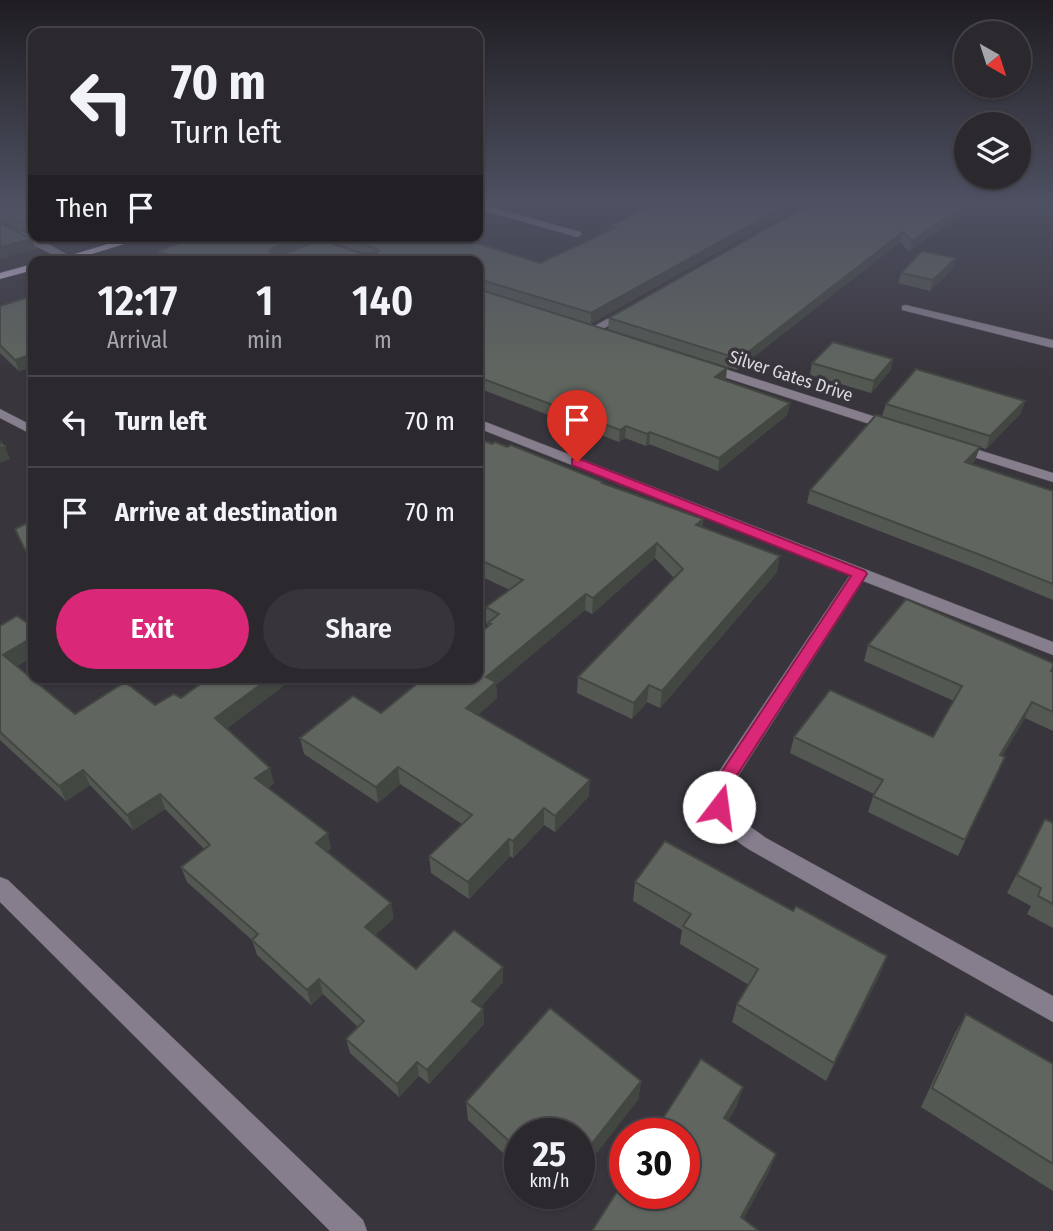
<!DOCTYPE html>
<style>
:root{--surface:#2b282e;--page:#37343a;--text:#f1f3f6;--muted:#a6a6aa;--line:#47444a;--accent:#db2777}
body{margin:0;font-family:"Fira Sans Condensed",sans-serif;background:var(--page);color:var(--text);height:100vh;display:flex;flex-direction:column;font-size:26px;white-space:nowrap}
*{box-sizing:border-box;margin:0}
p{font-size:23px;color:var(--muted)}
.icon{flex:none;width:38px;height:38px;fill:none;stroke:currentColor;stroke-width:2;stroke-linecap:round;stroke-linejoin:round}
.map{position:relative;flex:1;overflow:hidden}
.drawer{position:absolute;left:28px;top:256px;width:455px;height:427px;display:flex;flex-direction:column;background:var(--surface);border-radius:14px;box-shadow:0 2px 5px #0004,0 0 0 2px var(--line)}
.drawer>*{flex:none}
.banner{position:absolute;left:28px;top:28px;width:455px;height:214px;border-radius:14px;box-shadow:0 2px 5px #0004,0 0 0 2px var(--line);background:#2b282e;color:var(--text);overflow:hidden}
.needle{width:46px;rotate:141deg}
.controls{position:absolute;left:954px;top:21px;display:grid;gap:14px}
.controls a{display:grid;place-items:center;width:77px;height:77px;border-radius:50%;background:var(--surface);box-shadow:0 2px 5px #0004,0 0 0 2px var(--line);font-size:35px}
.speed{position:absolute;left:504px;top:1118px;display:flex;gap:14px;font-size:35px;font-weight:700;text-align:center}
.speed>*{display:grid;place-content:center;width:91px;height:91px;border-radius:50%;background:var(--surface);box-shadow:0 2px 5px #0004,0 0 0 2px var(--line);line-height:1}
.speed small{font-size:18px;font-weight:400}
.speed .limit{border:10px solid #d22;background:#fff;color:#111}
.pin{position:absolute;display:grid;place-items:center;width:60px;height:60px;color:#fff;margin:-72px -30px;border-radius:50% 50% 50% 0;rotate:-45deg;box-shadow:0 0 7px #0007}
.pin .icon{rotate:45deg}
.me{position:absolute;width:77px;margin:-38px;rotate:15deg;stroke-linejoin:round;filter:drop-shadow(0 0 5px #0008)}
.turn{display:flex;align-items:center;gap:24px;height:147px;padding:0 28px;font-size:32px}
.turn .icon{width:91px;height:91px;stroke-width:2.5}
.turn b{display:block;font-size:49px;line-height:60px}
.then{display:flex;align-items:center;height:66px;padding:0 28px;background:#0003;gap:14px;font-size:26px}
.eta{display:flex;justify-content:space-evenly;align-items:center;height:119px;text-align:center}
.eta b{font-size:42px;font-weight:600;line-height:49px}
.action{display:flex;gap:14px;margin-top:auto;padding:14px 28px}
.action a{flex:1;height:80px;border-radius:42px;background:var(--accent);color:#fff;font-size:28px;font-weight:600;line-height:80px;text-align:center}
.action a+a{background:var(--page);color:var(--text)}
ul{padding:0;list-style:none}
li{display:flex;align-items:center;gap:21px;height:91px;padding:0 28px;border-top:2px solid var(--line)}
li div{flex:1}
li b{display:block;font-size:26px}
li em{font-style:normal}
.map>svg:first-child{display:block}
</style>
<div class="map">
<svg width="1053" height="1231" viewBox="0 0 1053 1231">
<rect width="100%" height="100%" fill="#39353d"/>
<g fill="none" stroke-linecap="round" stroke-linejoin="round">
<defs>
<g id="minor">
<path d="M478,203L580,232L582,234L577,237L478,209Z"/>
<path d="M0,223L42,240L73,258L64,260L0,229Z"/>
<path d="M293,236H308L378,261H362Z"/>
<path d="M906,305L1053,340V348L902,310V306Z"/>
<path d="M628,307L634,310L632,312L596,333L586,331Z"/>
<path d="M706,363L898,424L900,427L893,431L888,430L702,370V364Z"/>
<path d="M0,409L33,426V435L0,418Z"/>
<path d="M478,419L1053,642V655L863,581L733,784L730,802L741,820L766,838L1053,996V1022L750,850C723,833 698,810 716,776L850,575L478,428Z"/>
<path d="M956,443L1053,473V482L951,450V444Z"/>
<path d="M0,877L8,880L363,1220L367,1231H330L0,902Z"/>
</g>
<g id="major">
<path d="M134,236H150L69,261H52Z"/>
<path d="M33,264V270L0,279V273Z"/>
</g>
</defs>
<!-- minor casing -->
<use href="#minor" stroke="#57535a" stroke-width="1"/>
<!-- major casing -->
<use href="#major" stroke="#57535a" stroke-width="1"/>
<!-- minor -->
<use href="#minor" fill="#867d8d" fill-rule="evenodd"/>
<!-- major -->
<use href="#major" fill="#d4c2e3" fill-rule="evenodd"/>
</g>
<!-- wall -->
<g fill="#535852">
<path d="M0,202H33V235L0,221Z"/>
<path d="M497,202H525L513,207Z"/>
<path d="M660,202L591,324L500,296L726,379L724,381L790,403L787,415L718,471L649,444L646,446L625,438L619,442L478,388V261H160L158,251L199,236H304L305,244L286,253H363L316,236H455L540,263L609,231V226Z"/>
<path d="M963,213L909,251L900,242L737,370L608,329L609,318Z"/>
<path d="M35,236H84L54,244Z"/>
<path d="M956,258L953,268L930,291L898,283L901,273Z"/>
<path d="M33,304V367L19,371L0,353V306Z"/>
<path d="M812,363L891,370L871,393L810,375Z"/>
<path d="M1025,401L1021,413L986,449L882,416L886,404Z"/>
<path d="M478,438L603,482V484L703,519L702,528L777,572L660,708L647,702L632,719L577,693L578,677L674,578L655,558L592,614L585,610L496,685L497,698L478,715L589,796L555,832L544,825L513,858L510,856L469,899L431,873L429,856L462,824L400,784L378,803L304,754L300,738L381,713L488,626V625L486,623V607L510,590L478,575Z"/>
<path d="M980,447L975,460L972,464L1053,491V600L978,569L807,503L810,490Z"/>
<path d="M0,626L33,627V656L17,666L75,714L155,705L181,698L210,677H295L226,729L274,783L268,788L331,848L327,852L394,918L375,935L416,969L503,982L480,1007L483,1009L484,1024L429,1084L419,1076L399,1097L350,1053L346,1039L358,1027L323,994L311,1005L257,955L252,940L187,882L181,867L204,849L165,809L133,830L90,785L66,801L0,740Z"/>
<path d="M868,645L1053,672V731L1025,718L1002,756L1005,757L958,856L868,812L874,794L790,753L794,737H933L954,701L864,661Z"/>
<path d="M1045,819L1053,823V928L1027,914L1031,906L1007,893Z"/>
<path d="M635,882L793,911L887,956L880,974L826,1081L732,1022L737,1004L749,985L680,944L682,930L633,901Z"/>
<path d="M966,1014L1053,1064V1191L921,1107L955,1033Z"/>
<path d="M641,1081L638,1100L520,1134V1169L468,1120L466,1102Z"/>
<path d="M547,1194H566L558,1204Z"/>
</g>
<!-- shaded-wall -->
<g fill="#434742">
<path d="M513,202H525L513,207Z"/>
<path d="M792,202H807L591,324V313Z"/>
<path d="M966,204L963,213L909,251L912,241Z"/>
<path d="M903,232L900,242L737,370L739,359Z"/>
<path d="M52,236H84L54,244Z"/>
<path d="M299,236H304L305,244L270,260L269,250Z"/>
<path d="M32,239L36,249L0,259V247Z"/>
<path d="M956,258L953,268L930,291L933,280Z"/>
<path d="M33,354V367L19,371L15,360Z"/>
<path d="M893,359L891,370L871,393L874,381Z"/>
<path d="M727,368L726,379L713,389L715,377Z"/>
<path d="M1025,401L1021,413L986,449L990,436Z"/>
<path d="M790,403L787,415L718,471L719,458Z"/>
<path d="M626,426L625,438L619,442L620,430Z"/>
<path d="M650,432L649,444L646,446L647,434Z"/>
<path d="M5,446L10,459L0,463V448Z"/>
<path d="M980,447L975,460L961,474L965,462Z"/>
<path d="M703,519L701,534L696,525Z"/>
<path d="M657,543L655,558L592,614L593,598Z"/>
<path d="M33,547V562L31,564L25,550Z"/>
<path d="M780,556L777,572L660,708L662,691Z"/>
<path d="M586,594L585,610L496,685L497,698L467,725L466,708L486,677Z"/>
<path d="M33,637V656L10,670L3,655Z"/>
<path d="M271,677H295L219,734L215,718Z"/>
<path d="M649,685L647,702L632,719L634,703Z"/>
<path d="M1032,702L1025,718L993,771L1000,755Z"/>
<path d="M398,767L400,784L378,803L376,787Z"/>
<path d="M270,768L274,783L259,793L255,778Z"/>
<path d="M83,770L90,785L66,801L59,786Z"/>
<path d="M590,780L589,796L555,832V816Z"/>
<path d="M160,794L165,809L133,830L127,815Z"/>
<path d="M544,808V825L513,858V841Z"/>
<path d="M328,833L331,848L319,858L316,843Z"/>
<path d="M509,839L510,856L469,899L468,882Z"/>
<path d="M391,903L394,918L368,942L365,927Z"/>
<path d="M887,956L880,974L826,1081L834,1063Z"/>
<path d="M503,967V982L473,1016L472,1001Z"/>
<path d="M319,979L323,994L311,1005L307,990Z"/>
<path d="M483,1009L484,1024L429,1084L427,1070Z"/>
<path d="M417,1062L419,1076L399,1097L397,1084Z"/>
<path d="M641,1081L638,1100L579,1176V1160Z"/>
<path d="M743,1087L737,1106L719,1136L724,1118Z"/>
<path d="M776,1154L769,1172L737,1231L741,1217Z"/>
<path d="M559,1194H566L558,1204Z"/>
</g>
<!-- building -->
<g fill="#60665f" stroke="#434742" stroke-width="2">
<path d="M0,202H33V226L0,213Z"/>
<path d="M660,202H792L591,313L478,279V261H167L176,258L158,251L199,236H299L269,250L271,253H286L320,240L360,253H377L379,250L342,236H455L540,263L615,228L609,226Z"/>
<path d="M813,202H955L966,204L912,241L903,232L739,359L609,318Z"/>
<path d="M0,223L32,239L0,247Z"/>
<path d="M922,251L956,258L933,280L901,273Z"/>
<path d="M478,289L727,368L715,377L790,403L719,458L650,432L647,434L626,426L620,430L478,377Z"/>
<path d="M26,298L33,304V354L15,360L0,345V306Z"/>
<path d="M833,342L893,359L874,381L812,363Z"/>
<path d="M916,369L1025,401L990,436L886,404Z"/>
<path d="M876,415L980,447L965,462L1053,491V584L983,556L810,490Z"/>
<path d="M478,438L492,444L495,442L507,447L511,445L603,482L602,483L703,519L696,525L780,556L662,691L649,685L634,703L578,677L683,569L657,543L593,598L586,594L486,677L496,682L466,708L590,780L555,816L544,808L513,841L509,839L468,882L429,856L472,815L398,767L376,787L300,738L353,696L381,713L425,677H478V635L491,624L488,623L499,614L486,607L523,580L478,559Z"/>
<path d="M0,442L5,446L0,448Z"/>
<path d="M33,520V547L25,550L15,529Z"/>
<path d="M906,599L1053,663V667L1051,671L1053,672V712L1032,702L1000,755L1005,757L965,840L873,796L883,780L794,737L830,690L933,737L962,686L868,645Z"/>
<path d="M17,616L33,627V637L3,655L75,714L125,682L155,705L174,694L181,698L210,677H271L215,718L270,768L255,778L328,833L316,843L391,903L365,927L416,969L454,930L503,967L472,1001L483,1009L427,1070L417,1062L397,1084L346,1039L364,1021L319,979L307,990L252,940L258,934L181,867L210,845L160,794L127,815L83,770L59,786L0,732V626Z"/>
<path d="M1045,819L1053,823V904L1038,896L1041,888L1017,875Z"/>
<path d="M665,841L793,911L796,906L887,956L834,1063L737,1004L758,969L683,926L691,914L635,882Z"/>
<path d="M550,1008L641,1081L579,1160V1134H520V1151L466,1102Z"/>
<path d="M966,1014L1053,1064V1164L932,1088Z"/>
<path d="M701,1059L743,1087L724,1118L776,1154L741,1217L759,1231H592L625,1179V1194H684V1134H653Z"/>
</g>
<!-- sky -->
<linearGradient id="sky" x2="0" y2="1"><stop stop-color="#1f1d22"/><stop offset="0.54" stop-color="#4e5162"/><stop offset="1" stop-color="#4e5162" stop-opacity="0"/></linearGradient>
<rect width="1053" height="374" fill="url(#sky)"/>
<!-- route -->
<path fill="#db2777" stroke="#8e194d" stroke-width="2" d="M577,458L865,571L867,574L730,786L726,813L719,815L712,813L709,791L851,576L572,465V459Z"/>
<g text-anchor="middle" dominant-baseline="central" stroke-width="7" stroke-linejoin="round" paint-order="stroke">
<!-- far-street labels -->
<g font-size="18" fill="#dddadf" stroke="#39353d">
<text transform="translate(791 376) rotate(18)">Silver Gates Drive</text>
</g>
</g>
</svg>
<div class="controls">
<a><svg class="needle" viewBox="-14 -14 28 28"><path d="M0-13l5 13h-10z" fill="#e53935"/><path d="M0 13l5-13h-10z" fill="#a6a6aa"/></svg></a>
<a><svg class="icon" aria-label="layers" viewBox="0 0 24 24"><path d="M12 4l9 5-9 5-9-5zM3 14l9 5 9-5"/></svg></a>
</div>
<div class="speed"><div>25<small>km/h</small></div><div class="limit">30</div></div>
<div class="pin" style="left:577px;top:462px;background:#d93025"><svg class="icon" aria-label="arrive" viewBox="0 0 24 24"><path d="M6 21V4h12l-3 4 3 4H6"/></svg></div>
<svg class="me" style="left:719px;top:807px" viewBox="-20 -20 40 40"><circle r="19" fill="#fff"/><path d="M0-13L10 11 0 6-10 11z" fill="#db2777"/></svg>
<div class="banner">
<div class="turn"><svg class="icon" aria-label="left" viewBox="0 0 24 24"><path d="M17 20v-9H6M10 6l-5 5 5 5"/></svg><div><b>70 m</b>Turn left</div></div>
<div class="then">Then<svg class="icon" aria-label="arrive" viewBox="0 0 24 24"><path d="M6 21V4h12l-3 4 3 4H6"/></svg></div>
</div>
<section class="drawer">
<div class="eta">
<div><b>12:17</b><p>Arrival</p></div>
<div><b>1</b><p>min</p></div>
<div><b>140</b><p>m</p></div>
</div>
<ul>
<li><svg class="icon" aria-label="left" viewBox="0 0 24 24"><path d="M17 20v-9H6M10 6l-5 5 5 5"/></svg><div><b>Turn left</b></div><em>70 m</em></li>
<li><svg class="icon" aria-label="arrive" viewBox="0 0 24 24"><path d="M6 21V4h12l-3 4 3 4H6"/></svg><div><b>Arrive at destination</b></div><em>70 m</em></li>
</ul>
<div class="action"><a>Exit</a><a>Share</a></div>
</section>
</div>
